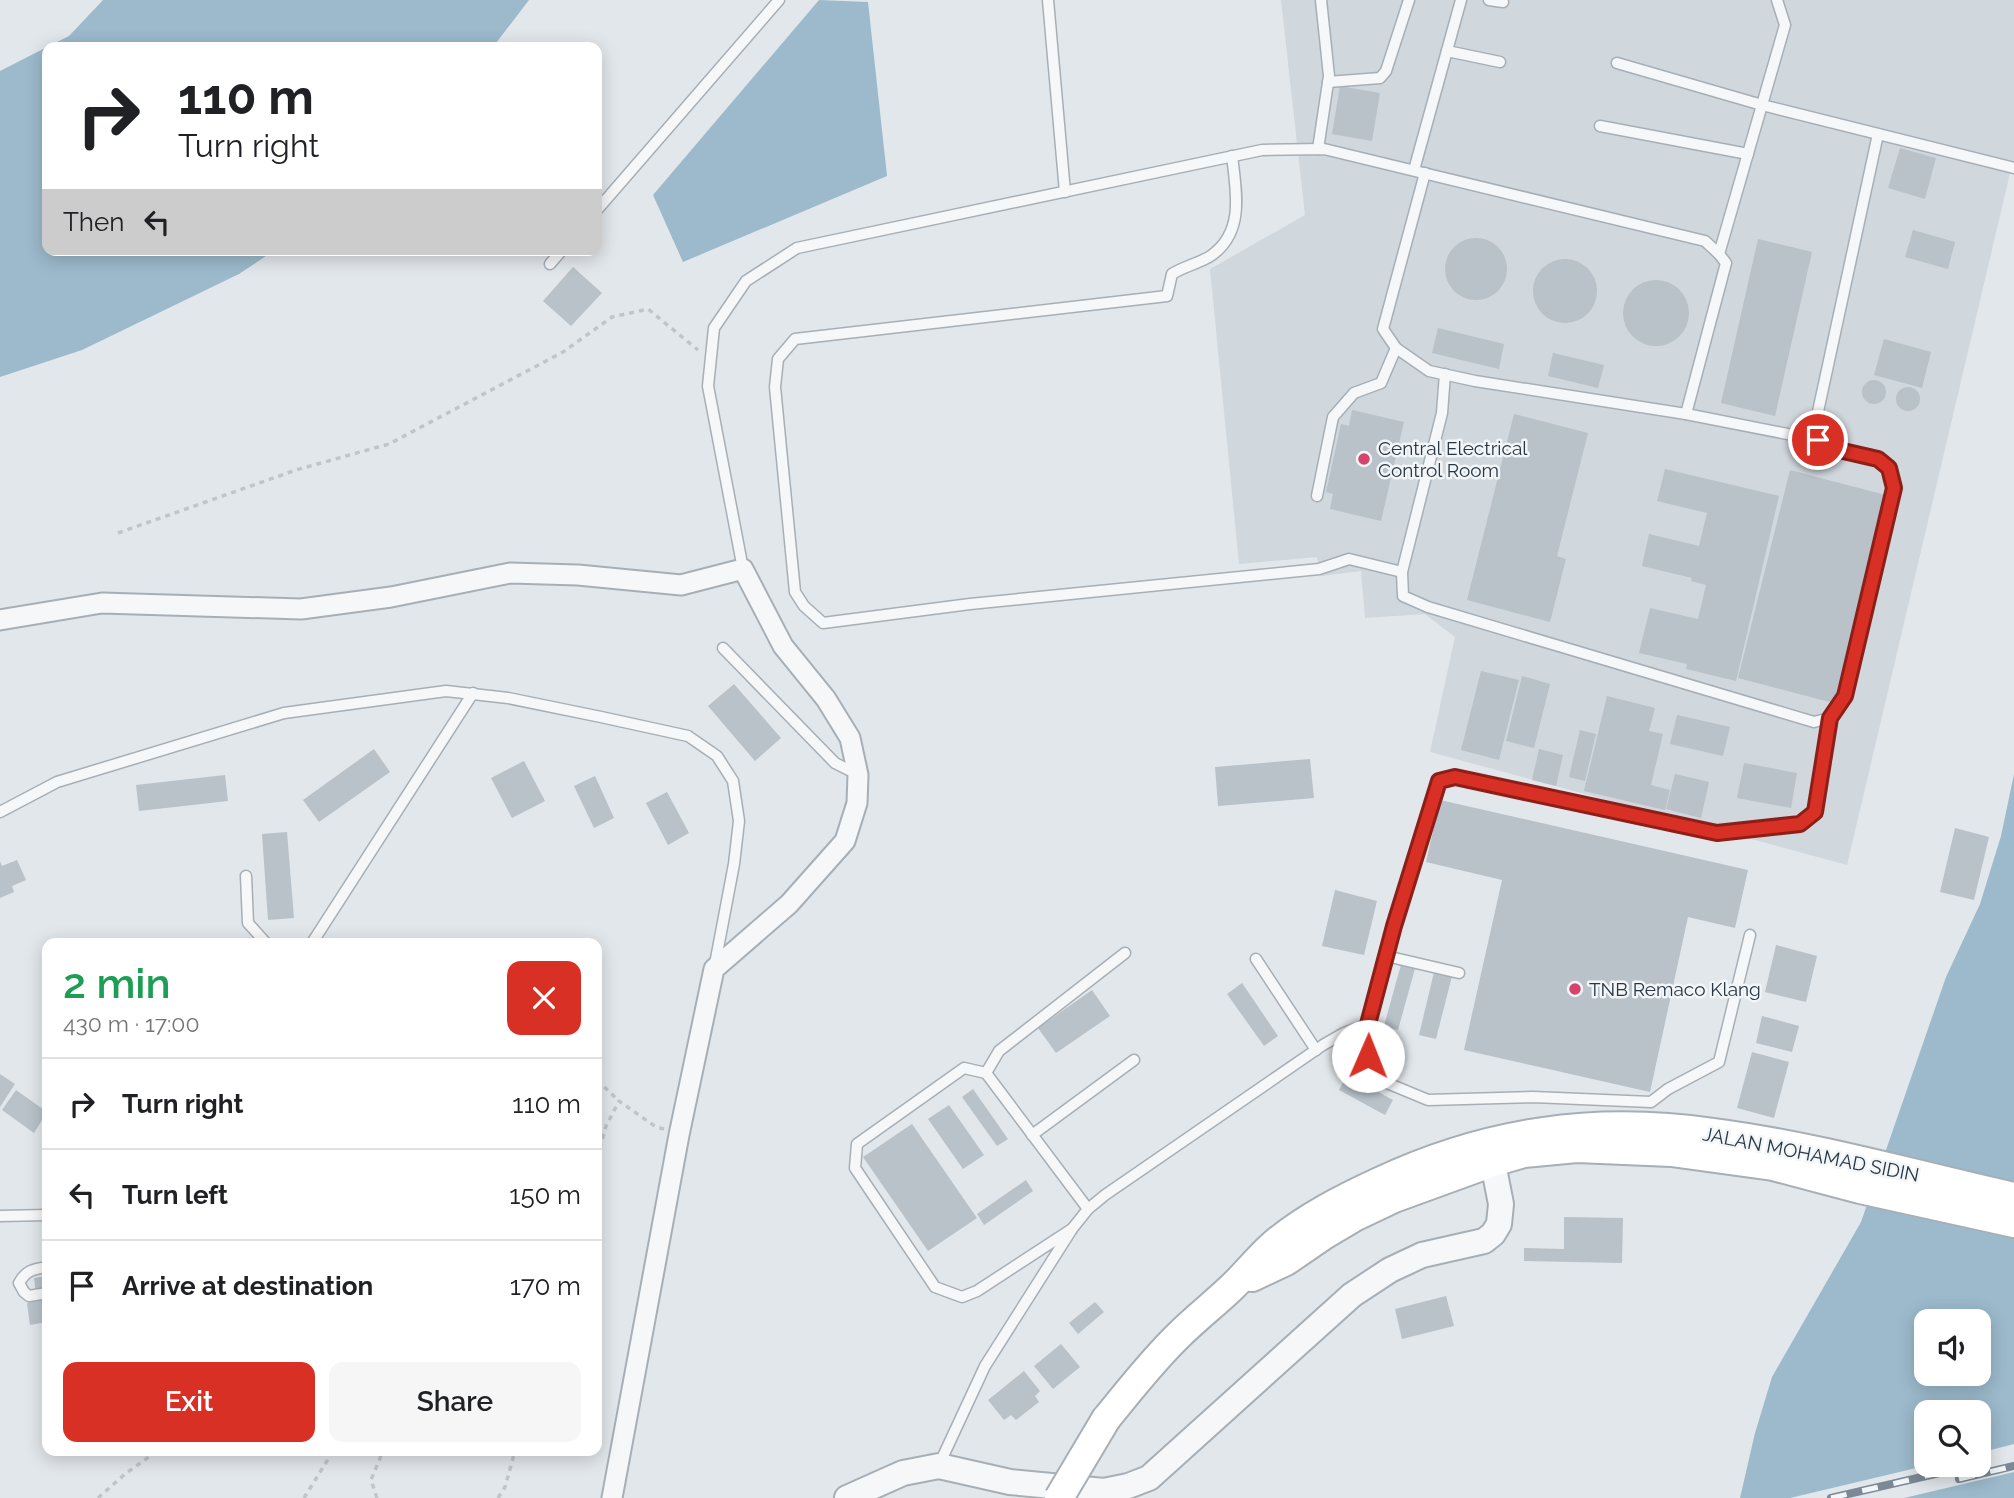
<!DOCTYPE html>
<meta charset="utf-8">
<style>
:root{--surface:#fff;--page:#f6f6f6;--text:#202124;--muted:#757577;--line:#e0e0e0;--accent:#d93025}
body{margin:0;font-family:Raleway,sans-serif;background:var(--page);color:var(--text);height:100vh;display:flex;flex-direction:column;font-size:26px;white-space:nowrap}
*{box-sizing:border-box;margin:0}
p{font-size:23px;color:var(--muted)}
.icon{flex:none;width:38px;height:38px;fill:none;stroke:currentColor;stroke-width:2;stroke-linecap:round;stroke-linejoin:round}
.map{position:relative;flex:1;overflow:hidden}
.sheet{position:absolute;left:42px;top:938px;width:560px;height:518px;display:flex;flex-direction:column;background:var(--surface);border-radius:14px;box-shadow:0 4px 18px #0003}
.sheet>*{flex:none}
.guide{position:absolute;left:42px;top:42px;width:560px;height:214px;border-radius:14px;box-shadow:0 4px 18px #0003;background:#fff;color:var(--text);overflow:hidden}
.tools{position:absolute;left:1914px;top:1309px;display:grid;gap:14px}
.tools a{display:grid;place-items:center;width:77px;height:77px;border-radius:14px;background:var(--surface);box-shadow:0 4px 18px #0003;font-size:35px}
.pin{position:absolute;display:grid;place-items:center;width:60px;height:60px;color:#fff;margin:-30px;border:4px solid #fff;border-radius:50%;box-shadow:0 2px 7px #0007}
.me{position:absolute;width:77px;margin:-38px;rotate:1deg;stroke-linejoin:round;filter:drop-shadow(0 0 5px #0008)}
.turn{display:flex;align-items:center;gap:24px;height:147px;padding:0 21px;font-size:32px}
.turn .icon{width:91px;height:91px;stroke-width:2.5}
.turn b{display:block;font-size:49px;line-height:60px}
.then{display:flex;align-items:center;height:66px;padding:0 21px;background:#0003;gap:14px;font-size:26px}
.round{display:grid;place-items:center;flex:none;width:74px;height:74px;border-radius:14px;background:var(--page)}
.overview{display:flex;align-items:center;justify-content:space-between;height:119px;padding:0 21px}
h1{font-size:42px;font-weight:600;line-height:52px;color:#1e9e55}
.button{display:flex;gap:14px;margin-top:auto;padding:14px 21px}
.button a{flex:1;height:80px;border-radius:14px;background:var(--accent);color:#fff;font-size:28px;font-weight:600;line-height:80px;text-align:center}
.button a+a{background:var(--page);color:var(--text)}
ul{padding:0;list-style:none}
li{display:flex;align-items:center;gap:21px;height:91px;padding:0 21px;border-top:2px solid var(--line)}
li div{flex:1}
li b{display:block;font-size:26px}
li em{font-style:normal}
.map>svg:first-child{display:block}
</style>
<div class="map">
<svg width="2014" height="1498" viewBox="0 0 2014 1498">
<rect width="100%" height="100%" fill="#e2e7eb"/>
<!-- built -->
<path fill="#d0d7dd" d="M1281,0H2014V169H2011L1847,865L1430,752L1455,637L1425,614L1365,618L1361,571L1321,576L1317,557L1239,564L1210,269L1305,215Z"/>
<!-- water -->
<g fill="#9cbacc" fill-rule="evenodd">
<path d="M103,0H529L493,47H47L69,36Z"/>
<path d="M819,0L868,2L887,176L683,262L653,195Z"/>
<path d="M47,47V250H275L239,274L82,350L0,377V71Z"/>
<path d="M2014,774V1498H1740L1755,1433L1772,1377L1861,1222L1946,977L1980,904L2001,836ZM1927,1321H1979V1374H1927ZM1927,1412H1979V1465H1927Z"/>
</g>
<!-- pier -->
<path fill="#e2e7eb" d="M2014,1444V1472L1904,1498H1790L1929,1465H1979V1453Z"/>
<!-- building -->
<g fill="#b9c1c9">
<path d="M1340,86L1380,93L1372,141L1332,134Z"/>
<path d="M1900,148L1936,158L1925,199L1888,188Z"/>
<path d="M1913,230L1955,242L1948,269L1905,257Z"/>
<circle cx="1476" cy="269" r="31"/>
<path d="M1758,239L1812,252L1775,416L1721,403Z"/>
<circle cx="1565" cy="291" r="32"/>
<path d="M573,267L602,293L571,326L543,301Z"/>
<circle cx="1656" cy="313" r="33"/>
<path d="M1438,328L1504,344L1499,369L1432,353Z"/>
<path d="M1884,339L1931,352L1922,388L1874,375Z"/>
<path d="M1553,353L1604,365L1598,388L1548,376Z"/>
<circle cx="1874" cy="392" r="12"/>
<circle cx="1908" cy="399" r="12"/>
<path d="M1352,410L1404,422L1381,521L1330,509L1333,494L1326,492L1341,424L1349,426Z"/>
<path d="M1514,414L1588,433L1557,556L1566,559L1550,622L1467,600Z"/>
<path d="M1665,469L1779,496L1736,681L1686,669L1687,664L1639,653L1650,608L1698,619L1706,585L1691,581L1692,578L1642,566L1649,534L1699,546L1707,513L1657,501Z"/>
<path d="M1790,470L1893,497L1841,705L1738,678Z"/>
<path d="M1481,671L1519,680L1499,760L1461,750Z"/>
<path d="M1522,676L1550,684L1534,748L1506,741Z"/>
<path d="M734,684L781,738L755,761L708,706Z"/>
<path d="M1607,696L1655,708L1649,731L1663,734L1651,785L1670,790L1665,810L1584,791Z"/>
<path d="M1677,715L1730,727L1723,756L1670,744Z"/>
<path d="M1580,730L1596,734L1585,781L1569,777Z"/>
<path d="M374,749L390,772L319,822L303,800Z"/>
<path d="M1539,749L1563,755L1556,786L1532,780Z"/>
<path d="M1310,759L1314,798L1218,806L1215,767Z"/>
<path d="M524,761L545,801L512,818L491,778Z"/>
<path d="M1744,763L1797,773L1791,808L1737,798Z"/>
<path d="M1675,774L1709,782L1701,818L1666,809Z"/>
<path d="M225,775L228,801L139,811L136,785Z"/>
<path d="M595,776L614,818L594,828L574,786Z"/>
<path d="M667,792L689,833L668,845L646,803Z"/>
<path d="M1440,800L1748,870L1735,928L1688,917L1650,1092L1464,1050L1502,880L1426,862Z"/>
<path d="M1955,828L1989,837L1974,900L1940,892Z"/>
<path d="M287,832L294,918L268,920L262,834Z"/>
<path d="M17,860L26,880L12,886L14,892L0,898V861L2,866Z"/>
<path d="M1335,890L1377,901L1364,955L1322,946Z"/>
<path d="M1776,945L1817,956L1806,1002L1765,992Z"/>
<path d="M1402,961L1416,965L1398,1030L1384,1026Z"/>
<path d="M1435,968L1453,972L1436,1039L1419,1035Z"/>
<path d="M1242,983L1278,1036L1264,1046L1227,994Z"/>
<path d="M1092,990L1110,1016L1056,1053L1038,1028Z"/>
<path d="M1762,1016L1799,1026L1792,1052L1756,1043Z"/>
<path d="M1752,1052L1789,1062L1774,1118L1737,1108Z"/>
<path d="M0,1074L15,1084L0,1107Z"/>
<path d="M1347,1075L1393,1100L1385,1115L1339,1090Z"/>
<path d="M973,1089L1008,1139L997,1146L962,1097Z"/>
<path d="M16,1090L47,1112L34,1133L2,1110Z"/>
<path d="M949,1105L984,1155L963,1169L928,1119Z"/>
<path d="M912,1124L977,1218L928,1251L863,1157Z"/>
<path d="M1026,1180L1033,1191L984,1225L977,1214Z"/>
<path d="M1564,1217L1623,1218L1622,1263L1524,1261V1248L1564,1249Z"/>
<path d="M47,1276V1322L30,1325L27,1303L37,1301L34,1278Z"/>
<path d="M1446,1296L1454,1326L1402,1339L1395,1309Z"/>
<path d="M1095,1302L1104,1312L1078,1334L1069,1323Z"/>
<path d="M1061,1344L1080,1367L1053,1389L1034,1366Z"/>
<path d="M1024,1371L1040,1391L1035,1396L1039,1402L1016,1420L1011,1415L1004,1420L988,1400Z"/>
</g>
<g fill="none" stroke-linecap="round" stroke-linejoin="round">
<defs>
<g id="service">
<path d="M1048,0L1065,192"/>
<path d="M1489,0L1503,2"/>
<path d="M1447,51L1500,62"/>
<path d="M1617,63L1762,105L2014,168"/>
<path d="M1328,82L1380,78L1386,71L1409,0"/>
<path d="M1600,126L1748,154"/>
<path d="M1318,149L1329,76L1321,0"/>
<path d="M1232,156C1236,191 1245,231 1212,255C1201,263 1184,266 1172,274L1167,296L795,339L778,359L775,387L795,592L804,606L823,623L970,604L1319,569L1349,559L1402,572"/>
<path d="M1414,170L1461,0"/>
<path d="M1425,173L1383,329L1396,348L1429,371L1475,381L1686,414L1818,440"/>
<path d="M597,210L779,0"/>
<path d="M1719,254L1785,25L1777,0"/>
<path d="M550,264L562,250"/>
<path d="M1445,374L1442,413L1402,572L1403,596L1428,607L1814,722L1830,718L1845,697L1894,487L1889,468L1878,459L1843,451L1818,440L1814,430L1878,134"/>
<path d="M1317,496L1333,417L1354,393L1381,383L1396,348"/>
<path d="M743,569L708,386L714,328L746,281L797,248L1262,150L1324,149L1705,241L1719,254L1726,263L1686,414"/>
<path d="M723,648L835,763L857,774"/>
<path d="M0,812L57,782L284,713L446,691L508,698L601,717L688,736L717,756L733,781L739,821L734,864L715,964"/>
<path d="M246,876L248,923L266,943"/>
<path d="M1750,935L1719,1062L1668,1089L1651,1102L1533,1097L1428,1100L1387,1083L1368,1057V1024L1394,926L1439,781L1455,777L1717,833L1800,824L1815,812L1830,718"/>
<path d="M312,943L473,693"/>
<path d="M1386,956L1459,973"/>
<path d="M1256,959L1316,1050"/>
<path d="M986,1073L999,1051L1125,953"/>
<path d="M1032,1135L1134,1060"/>
<path d="M0,1216L47,1215"/>
<path d="M1072,1229L977,1291L962,1297L935,1287L855,1168L857,1144L964,1068L986,1073L1088,1209"/>
<path d="M47,1267C34,1269 26,1270 19,1283L24,1292L29,1296L47,1293"/>
<path d="M939,1465L985,1366L1072,1229L1088,1209L1105,1195L1323,1045L1344,1033L1368,1024"/>
</g>
<path id="minor" d="M0,620L102,603L301,609L391,597L510,573L578,575L681,585L743,569L783,646L826,699L850,738L858,775L857,803L845,841L789,904L714,969L679,1135L612,1498"/>
<path id="tertiary" d="M847,1498L903,1473L939,1466L1010,1482L1104,1491L1128,1486L1149,1478L1352,1295L1390,1270L1422,1255L1484,1241L1493,1234L1499,1224L1501,1204L1489,1143"/>
<g id="secondary">
<path d="M1252,1277L1286,1261L1324,1235L1356,1216L1394,1198L1493,1162L1524,1153L1577,1148L1671,1152L1773,1166L1860,1189L2014,1223"/>
<path d="M1106,1419C1129,1391 1152,1361 1179,1335C1195,1319 1213,1305 1230,1289C1245,1275 1258,1258 1274,1244C1305,1218 1342,1199 1379,1182C1488,1131 1595,1116 1714,1133C1814,1146 1916,1175 2014,1197"/>
</g>
</defs>
<!-- service casing -->
<use href="#service" stroke="#a7afb6" stroke-width="13"/>
<!-- minor casing -->
<use href="#minor" stroke="#a7afb6" stroke-width="23"/>
<!-- tertiary casing -->
<use href="#tertiary" stroke="#a7afb6" stroke-width="28"/>
<!-- secondary casing -->
<use href="#secondary" stroke="#a7afb6" stroke-width="32"/>
<!-- path -->
<g stroke="#c0c5ca" stroke-width="3.5" stroke-dasharray="5 5" stroke-linecap="butt">
<path d="M118,533L296,470L389,444L563,352L612,317L648,309L698,350"/>
<path d="M597,1080L619,1101"/>
<path d="M597,1158L606,1126L619,1101L656,1127L664,1129"/>
<path d="M98,1498L125,1474L157,1451"/>
<path d="M304,1498L327,1461L331,1451"/>
<path d="M377,1498L371,1480L383,1451"/>
<path d="M498,1498L505,1487L515,1451"/>
</g>
<!-- service -->
<use href="#service" stroke="#f5f7f9" stroke-width="10"/>
<!-- minor -->
<use href="#minor" stroke="#f5f7f9" stroke-width="19"/>
<!-- tertiary -->
<use href="#tertiary" stroke="#f5f7f9" stroke-width="24"/>
<!-- secondary -->
<use href="#secondary" stroke="#fff" stroke-width="28"/>
<defs>
<g id="rail">
<path d="M1959,1479L2014,1466"/>
<path d="M1831,1498L1974,1465"/>
</g>
</defs>
<!-- rail casing -->
<use href="#rail" stroke="#7b8996" stroke-width="8"/>
<!-- rail -->
<use href="#rail" stroke="#f2f6f8" stroke-width="5" stroke-dasharray="16" stroke-linecap="butt"/>
<defs>
<path id="secondary-bridge" d="M1059,1498L1106,1419"/>
</defs>
<!-- secondary-bridge casing -->
<use href="#secondary-bridge" stroke="#a7afb6" stroke-width="32" stroke-linecap="butt"/>
<!-- secondary-bridge -->
<use href="#secondary-bridge" stroke="#fff" stroke-width="28"/>
</g>
<g fill="none" stroke-linecap="round" stroke-linejoin="round">
<defs>
<path id="route" d="M1368,1056V1024L1394,926L1439,781L1455,777L1717,833L1800,824L1815,812L1830,718L1845,696L1894,488L1889,468L1878,459L1843,451L1818,440"/>
</defs>
<!-- route casing -->
<use href="#route" stroke="#8d1f18" stroke-width="18"/>
<!-- route -->
<use href="#route" stroke="#d93025" stroke-width="12"/>
</g>
<!-- markers -->
<g fill="#d4446d" stroke="#f2f6f8" stroke-width="2.5">
<circle cx="1364" cy="459" r="7"/>
<circle cx="1575" cy="989" r="7"/>
</g>
<g text-anchor="middle" dominant-baseline="central" stroke-width="5" stroke-linejoin="round" paint-order="stroke">
<!-- poi labels -->
<g font-size="19" fill="#293744" stroke="#f2f6f8" text-anchor="start">
<text x="1378" y="448">Central Electrical<tspan x="1378" dy="22">Control Room</tspan></text>
<text x="1589" y="989">TNB Remaco Klang</text>
</g>
<!-- street labels -->
<g font-size="19" fill="#293744" stroke="#f2f6f8">
<text transform="translate(1811 1154) rotate(11)">JALAN MOHAMAD SIDIN</text>
</g>
</g>
</svg>
<div class="tools">
<a><svg class="icon" aria-label="sound" viewBox="0 0 24 24"><path d="M4 9h4l5-4v14l-5-4H4zM17 9q2 3 0 6"/></svg></a>
<a><svg class="icon" aria-label="search" viewBox="0 0 24 24"><circle cx="10" cy="10" r="6"/><path d="M15 15l6 6"/></svg></a>
</div>
<div class="pin" style="left:1818px;top:440px;background:#d93025"><svg class="icon" aria-label="arrive" viewBox="0 0 24 24"><path d="M6 21V4h12l-3 4 3 4H6"/></svg></div>
<svg class="me" style="left:1368px;top:1056px" viewBox="-20 -20 40 40"><circle r="19" fill="#fff"/><path d="M0-13L10 11 0 6-10 11z" fill="#d93025"/></svg>
<div class="guide">
<div class="turn"><svg class="icon" aria-label="right" viewBox="0 0 24 24"><path d="M7 20v-9h11M14 6l5 5-5 5"/></svg><div><b>110 m</b>Turn right</div></div>
<div class="then">Then<svg class="icon" aria-label="left" viewBox="0 0 24 24"><path d="M17 20v-9H6M10 6l-5 5 5 5"/></svg></div>
</div>
<section class="sheet">
<div class="overview"><div><h1>2 min</h1><p>430 m · 17:00</p></div><a class="round" style="background:#d93025;color:#fff"><svg class="icon" aria-label="close" viewBox="0 0 24 24"><path d="M6 6l12 12M18 6L6 18"/></svg></a></div>
<ul>
<li><svg class="icon" aria-label="right" viewBox="0 0 24 24"><path d="M7 20v-9h11M14 6l5 5-5 5"/></svg><div><b>Turn right</b></div><em>110 m</em></li>
<li><svg class="icon" aria-label="left" viewBox="0 0 24 24"><path d="M17 20v-9H6M10 6l-5 5 5 5"/></svg><div><b>Turn left</b></div><em>150 m</em></li>
<li><svg class="icon" aria-label="arrive" viewBox="0 0 24 24"><path d="M6 21V4h12l-3 4 3 4H6"/></svg><div><b>Arrive at destination</b></div><em>170 m</em></li>
</ul>
<div class="button"><a>Exit</a><a>Share</a></div>
</section>
</div>
